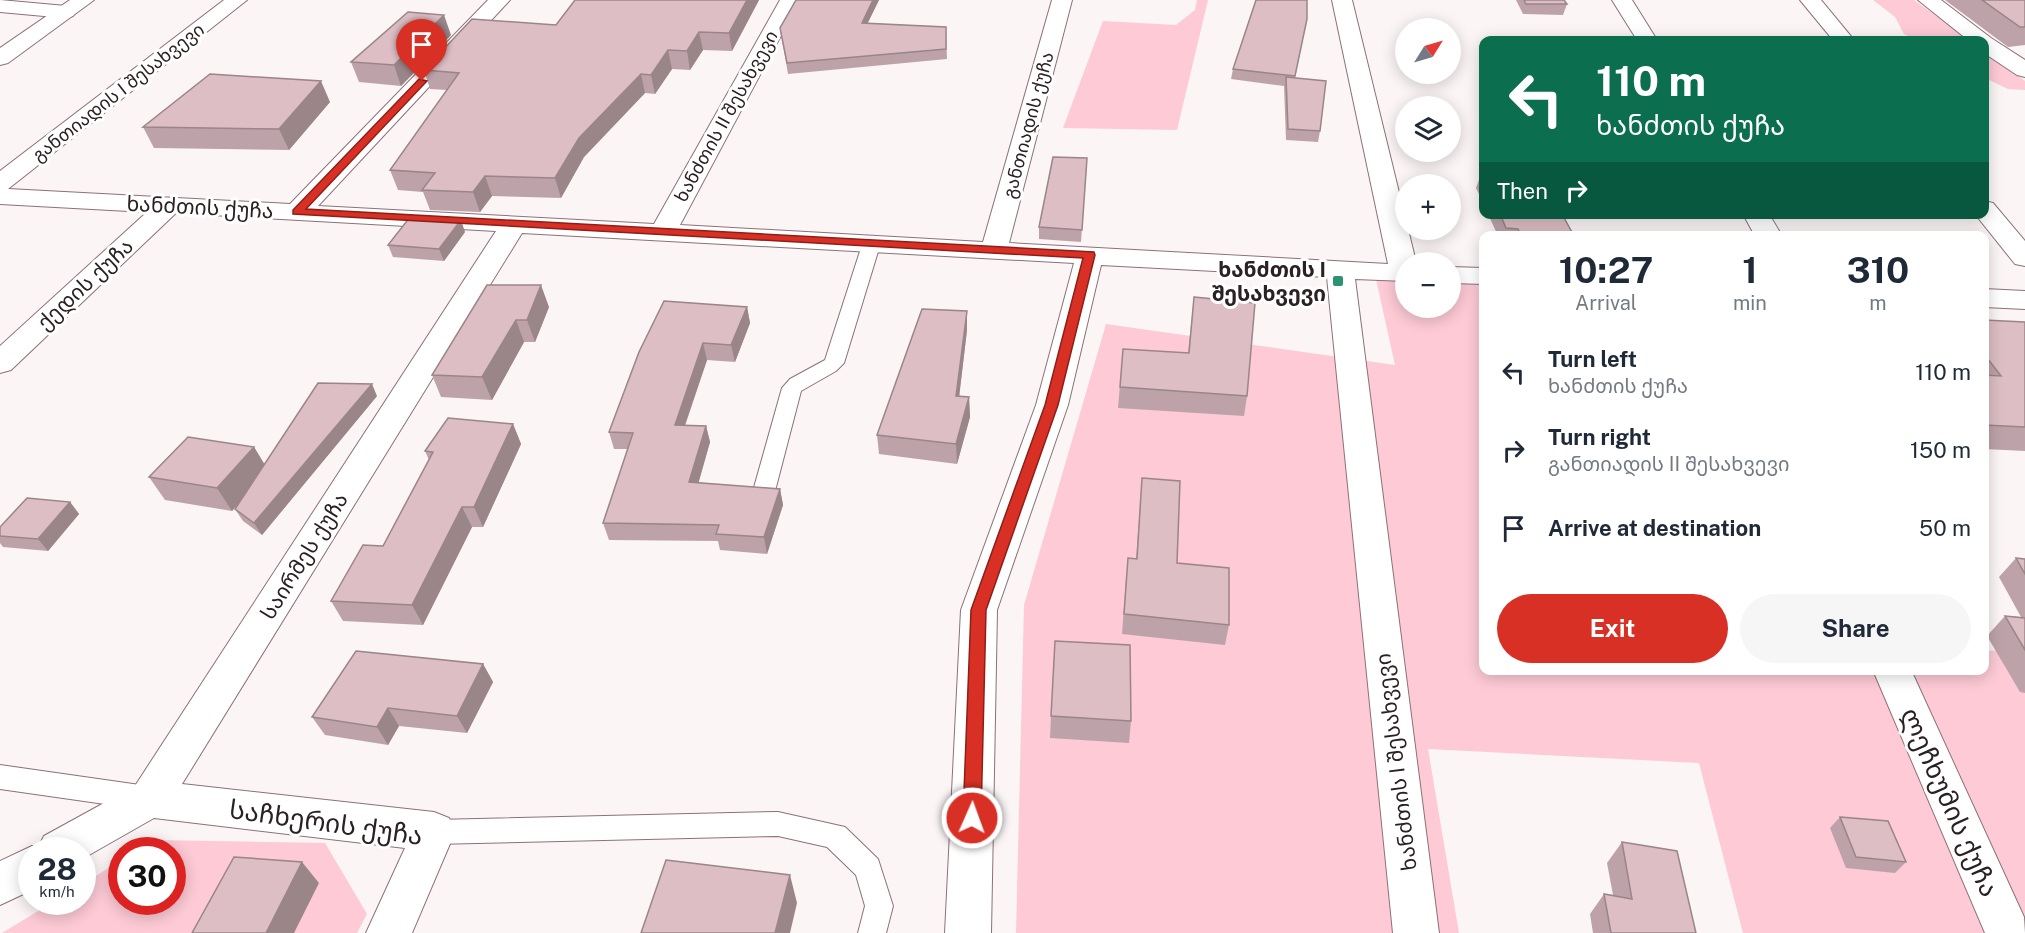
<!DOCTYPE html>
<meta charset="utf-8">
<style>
:root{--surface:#fff;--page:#f6f6f7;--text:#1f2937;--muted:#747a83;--accent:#d93025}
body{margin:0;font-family:"Public Sans","Noto Sans Georgian",sans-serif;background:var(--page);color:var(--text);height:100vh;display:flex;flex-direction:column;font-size:22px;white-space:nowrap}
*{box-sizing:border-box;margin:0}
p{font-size:20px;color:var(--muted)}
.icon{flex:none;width:33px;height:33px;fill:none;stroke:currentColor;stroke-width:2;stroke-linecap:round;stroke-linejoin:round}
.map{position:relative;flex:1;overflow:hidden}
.drawer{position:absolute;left:1479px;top:231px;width:510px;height:444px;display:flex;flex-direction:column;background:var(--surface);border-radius:12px;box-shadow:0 3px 15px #0003}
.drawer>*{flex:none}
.guide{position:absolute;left:1479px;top:36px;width:510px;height:183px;border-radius:12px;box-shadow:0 3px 15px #0003;background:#0b6e4f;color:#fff;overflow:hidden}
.needle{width:39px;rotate:53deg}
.tools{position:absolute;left:1395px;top:18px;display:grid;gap:12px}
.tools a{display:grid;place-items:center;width:66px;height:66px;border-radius:50%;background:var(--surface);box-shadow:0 3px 15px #0003;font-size:30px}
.speed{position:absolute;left:18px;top:837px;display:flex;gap:12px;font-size:30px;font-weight:700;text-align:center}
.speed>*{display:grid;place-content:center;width:78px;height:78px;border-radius:50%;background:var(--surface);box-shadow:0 3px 15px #0003;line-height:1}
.speed small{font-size:15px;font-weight:400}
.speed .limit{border:9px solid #d22;background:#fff;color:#111}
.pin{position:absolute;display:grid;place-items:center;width:51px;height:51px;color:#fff;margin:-62px -26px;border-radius:50% 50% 50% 0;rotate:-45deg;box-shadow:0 0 6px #0007}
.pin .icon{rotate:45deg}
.me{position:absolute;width:66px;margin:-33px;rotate:2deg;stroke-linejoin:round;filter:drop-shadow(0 0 4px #0008)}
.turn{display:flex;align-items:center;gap:21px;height:126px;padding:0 18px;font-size:27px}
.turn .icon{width:78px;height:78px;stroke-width:2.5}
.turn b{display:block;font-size:42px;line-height:51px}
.then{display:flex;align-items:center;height:57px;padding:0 18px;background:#0003;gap:12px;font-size:22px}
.eta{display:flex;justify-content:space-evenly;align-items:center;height:102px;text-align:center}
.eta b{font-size:36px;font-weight:700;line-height:42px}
.cta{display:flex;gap:12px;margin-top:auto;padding:12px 18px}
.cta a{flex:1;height:69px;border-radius:36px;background:var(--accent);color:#fff;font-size:24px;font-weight:700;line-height:69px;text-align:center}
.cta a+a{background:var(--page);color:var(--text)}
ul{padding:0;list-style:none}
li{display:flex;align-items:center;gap:18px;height:78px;padding:0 18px}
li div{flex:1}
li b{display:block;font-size:22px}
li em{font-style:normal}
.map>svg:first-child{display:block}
</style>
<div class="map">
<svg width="2025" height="933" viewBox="0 0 2025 933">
<rect width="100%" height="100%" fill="#fbf5f6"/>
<!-- green -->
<g fill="#fdcad5">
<path d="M1197,0H1208L1177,130L1063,128L1103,21L1176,25L1195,10Z"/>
<path d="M1873,0H1914L1970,40H1915L1904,34L1895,17Z"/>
<path d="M1985,51L2025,81V90L2008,89L1985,78Z"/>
<path d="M1376,279L1405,281L1406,308H1450L1451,283L1483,285L1484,670H1984L1985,650L2025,653V933H1743L1699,763L1428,749L1459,933H1016L1024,605L1106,324L1395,365Z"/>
<path d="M155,840L325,843L367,914L357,933H2L53,902H82L83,884L121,860L122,902H172V850H137Z"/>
</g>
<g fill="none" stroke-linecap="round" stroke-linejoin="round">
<defs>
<g id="lane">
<path d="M871,240L880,245L844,363L836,371L801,391L775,491L772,496L764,499L756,496L753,491L782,388L790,379L825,360L862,245Z"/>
<path d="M0,765L147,786L156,790L160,798L156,806L147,810L0,789Z"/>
<path d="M778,812L845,827L878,859L893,906L886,933H858L865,906L856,875L827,847L778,836L434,844L424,841L420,832L424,823L434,820Z"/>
</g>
<g id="street">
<path d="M0,0L66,6L73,8L76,12L73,16L66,18L0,12Z"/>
<path d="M224,0H247L8,189L290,204L488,0H510L318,206L654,224L780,0H800L680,225L983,242L1052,0H1072L1009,243L1388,264L1332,0H1352L1416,262H1406V281L1355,279L1439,933H1393L1327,277L1101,265L1068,405L997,610L991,933H945L961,610L1036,405L1074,263L522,233L182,784L434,812L449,818L455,832L412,933H366L405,848L154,818L82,859V850H32V890L0,905V861L32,846L38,848L44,836L135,786L496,231L176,213L11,370L0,373V346L147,212L0,204V171Z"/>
<path d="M1612,0H1632L1657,40H1637Z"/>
<path d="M1800,0H1821L1854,40H1833Z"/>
<path d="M1918,0H1941L1991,38L2025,60V77L2017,75L1984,53V40H1968Z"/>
<path d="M1984,201L1993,203L2025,241V266L2015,264L1975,214H1984Z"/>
<path d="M1743,214H1769L1782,236H1755Z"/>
<path d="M1450,267L1484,268V284L1450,283Z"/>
<path d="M1984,289L2025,291V309L1984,307Z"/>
<path d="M1873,670H1911L2024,917L2025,933H1985Z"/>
</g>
<path id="secondary" d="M70,0H94L8,63L0,65V48Z"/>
</defs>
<!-- lane casing -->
<use href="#lane" stroke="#8c7177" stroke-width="2"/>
<!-- street casing -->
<use href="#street" stroke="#8c7177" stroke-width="2"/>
<!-- secondary casing -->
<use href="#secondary" stroke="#8c7177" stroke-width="2"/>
<!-- lane -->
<use href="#lane" fill="#fff" fill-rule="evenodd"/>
<!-- street -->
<use href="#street" fill="#fff" fill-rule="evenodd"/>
<!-- secondary -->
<use href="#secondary" fill="#fff" fill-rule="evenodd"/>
</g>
<!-- wall -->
<g fill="#bda3a9">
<path d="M759,0L732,51L703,50L690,70L672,69L655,94L645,93L584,157L561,198L492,196L480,212L430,210L423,192L398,190L390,170L447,90L430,89L424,70L556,25Z"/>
<path d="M796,0H879L867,23L946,27L947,59L788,74L780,28Z"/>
<path d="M1516,0H1564L1567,4L1563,15L1523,14Z"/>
<path d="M1945,0H2025V45L2008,47Z"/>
<path d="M1307,19L1295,78L1320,131L1318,142L1286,140L1284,86L1231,79L1233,69Z"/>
<path d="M451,35L401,86L359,82L351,62Z"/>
<path d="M330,102L289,150L154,148L143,127Z"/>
<path d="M1484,146V167L1480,158Z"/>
<path d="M1087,158L1081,242L1039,239V227Z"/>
<path d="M1481,174H1484V204L1476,188Z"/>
<path d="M1488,214H1562L1574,236H1498Z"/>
<path d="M465,232L444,261L393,257L388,245Z"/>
<path d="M487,285L549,307L535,342H524L492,400L441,397L432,375Z"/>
<path d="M1194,297L1247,396L1244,416L1118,408L1123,349L1188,353Z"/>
<path d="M747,307L750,323L735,362L707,360L685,426H706L710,442L698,483L780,489L783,505L767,554L720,550L718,541L609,540L603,523L628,449H614L609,432L639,352Z"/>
<path d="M1984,320L2025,322V451L1984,449Z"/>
<path d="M967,330L959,396L969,397L970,417L957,464L879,454L877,435Z"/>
<path d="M377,396L262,535L243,521L235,509L238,504L232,511L165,500L149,477L254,447L264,464Z"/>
<path d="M513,424L521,444L483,527H472L423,625L343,621L331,601L383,546L429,460L425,451Z"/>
<path d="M1142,478L1177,563L1229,625L1225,645L1122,634L1126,578L1136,559Z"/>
<path d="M70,502L79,514L48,551L3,547L0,543V527Z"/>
<path d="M2016,558L2025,559V693L2020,692L1987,636L2005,616L2021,617L1999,577Z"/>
<path d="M483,664L493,682L467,733L399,726L388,745L325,735L312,717Z"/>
<path d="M1051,716L1131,721L1129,743L1050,738Z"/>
<path d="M1840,817L1906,862L1895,873L1846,868L1830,828Z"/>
<path d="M1622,842L1696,933H1593L1590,914L1604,894L1613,895L1607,863Z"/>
</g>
<!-- shaded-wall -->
<g fill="#9a8589">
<path d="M747,0H759L732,51L729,33Z"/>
<path d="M873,0H879L863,33L862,23Z"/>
<path d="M444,15L451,35L401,86L394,65Z"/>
<path d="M699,32L703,50L690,70L687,51Z"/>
<path d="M668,50L672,69L655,94L651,75Z"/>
<path d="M641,74L645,93L584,157L561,198L555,178L579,138Z"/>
<path d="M321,81L330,102L289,150L279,129Z"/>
<path d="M485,176L492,196L480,212L473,192Z"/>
<path d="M461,220L465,232L444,261L439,249Z"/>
<path d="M541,285L549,307L535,342L527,320Z"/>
<path d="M747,307L750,323L735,362L731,345Z"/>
<path d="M967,311V330L957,415L956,396Z"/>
<path d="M516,320L524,342L492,400L482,377Z"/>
<path d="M703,343L707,360L679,442L675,425Z"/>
<path d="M372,384L377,396L262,535L254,523Z"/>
<path d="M969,397L970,417L957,464L956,444Z"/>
<path d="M513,424L521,444L483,527L474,507Z"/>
<path d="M706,426L710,442L694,499L689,482Z"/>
<path d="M254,447L268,470L232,511L217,488Z"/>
<path d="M780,489L783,505L767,554L764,537Z"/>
<path d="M70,502L79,514L48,551L38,539Z"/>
<path d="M462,507L472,527L423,625L412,605Z"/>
<path d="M483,664L493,682L467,733L457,716Z"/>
<path d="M388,708L399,726L388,745L377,727Z"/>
<path d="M302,862L319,883L294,933H266Z"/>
<path d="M790,875L797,903L790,933H775Z"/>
</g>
<!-- building -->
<g fill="#dcbec4" stroke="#9a8589" stroke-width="1.5">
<path d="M575,0H747L729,33L699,32L687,51L668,50L651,75L641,74L579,138L555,178L485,176L473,192L422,190L435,173L390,170L459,73L424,70L472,19L556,25Z"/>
<path d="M796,0H873L862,23L946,27V49L787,63L780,28Z"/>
<path d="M1256,0H1307V19L1295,76L1233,69Z"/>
<path d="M1524,0H1564L1567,4H1526Z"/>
<path d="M1982,0H2025V27H2020Z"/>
<path d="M408,12L444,15L394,65L351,62Z"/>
<path d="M210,74L321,81L279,129L143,127Z"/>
<path d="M1286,77L1326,81L1320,131L1288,129Z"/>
<path d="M1053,157L1087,158L1082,230L1039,227Z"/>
<path d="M1500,214H1562L1574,236H1521L1518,229L1506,228Z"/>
<path d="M410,217L461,220L439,249L388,245Z"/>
<path d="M487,285H541L527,320H516L482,377L432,375Z"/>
<path d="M1194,297L1255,303L1247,396L1120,387L1123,349L1189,353Z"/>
<path d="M664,301L747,307L731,345L703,343L675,425L706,426L689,482L780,489L764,537L716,534L719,525L603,523L633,433L609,432L639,352Z"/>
<path d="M922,309L967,311L956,396L969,397L956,444L877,435Z"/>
<path d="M1984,320L2025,322V427L1984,425V375L2001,376L1984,354Z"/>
<path d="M318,383L372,384L254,523L235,509Z"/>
<path d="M448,418L513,424L474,507H462L412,605L331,601L363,545L383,546L433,452L425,451Z"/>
<path d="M188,437L254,447L217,488L149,477Z"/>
<path d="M1142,478L1180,481L1177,563L1229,568V625L1124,614L1128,558L1137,559Z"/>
<path d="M27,498L70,502L38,539L0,536V527Z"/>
<path d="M2016,558L2025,559V574Z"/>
<path d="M2005,616L2025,618V650Z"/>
<path d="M1055,641L1130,645L1131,721L1051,716Z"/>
<path d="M356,651L483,664L457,716L388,708L377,727L312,717Z"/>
<path d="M1840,817L1888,821L1906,862L1856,857Z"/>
<path d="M1622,842L1677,851L1696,933H1611L1604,894L1632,899Z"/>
<path d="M234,857L302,862L266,933H192Z"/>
<path d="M666,860L790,875L775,933H641Z"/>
</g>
<!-- route -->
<path fill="#d93025" stroke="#8d1f18" stroke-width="1.5" d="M419,79L427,81L306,209L1094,252L1095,255L1058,405L986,610L981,818L978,823L972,826L966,823L963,818L971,610L1045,405L1083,258L293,214V210Z"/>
<!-- markers -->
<rect fill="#2b9371" stroke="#fff" stroke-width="2" x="1332" y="275" width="12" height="12" rx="3"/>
<g text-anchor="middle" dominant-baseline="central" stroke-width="6" stroke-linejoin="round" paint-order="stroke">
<!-- far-street labels -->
<g font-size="18" fill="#2b2022" stroke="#fff">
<text transform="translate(118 92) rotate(-38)">განთიადის I შესახვევი</text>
<text transform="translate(726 116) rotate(-61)">ხანძთის II შესახვევი</text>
<text transform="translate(1028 125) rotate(-75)">განთიადის ქუჩა</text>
</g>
<!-- street labels -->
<g font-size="21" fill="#2b2022" stroke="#fff">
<text transform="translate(200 207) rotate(3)">ხანძთის ქუჩა</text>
<text transform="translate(85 284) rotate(-43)">ქედის ქუჩა</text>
<text transform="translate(304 556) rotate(-58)">საირმეს ქუჩა</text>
<text transform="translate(1396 762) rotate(-97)">ხანძთის I შესახვევი</text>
</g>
<!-- poi labels -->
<g font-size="21" font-weight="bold" fill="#2b2022" stroke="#fff" text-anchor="end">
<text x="1326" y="269">ხანძთის I<tspan x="1326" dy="24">შესახვევი</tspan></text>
</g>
<!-- near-street labels -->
<g font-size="26" fill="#2b2022" stroke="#fff">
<text transform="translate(1950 802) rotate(66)">ლეჩხუმის ქუჩა</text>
<text transform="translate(326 822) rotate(8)">საჩხერის ქუჩა</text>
</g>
</g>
</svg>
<div class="tools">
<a><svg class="needle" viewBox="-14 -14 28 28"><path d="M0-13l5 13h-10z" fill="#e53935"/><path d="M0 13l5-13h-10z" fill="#747a83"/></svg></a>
<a><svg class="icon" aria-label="layers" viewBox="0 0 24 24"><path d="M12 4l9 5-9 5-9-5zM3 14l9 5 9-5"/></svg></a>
<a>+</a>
<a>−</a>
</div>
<div class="speed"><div>28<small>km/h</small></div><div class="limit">30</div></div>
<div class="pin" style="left:422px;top:81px;background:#d93025"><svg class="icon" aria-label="arrive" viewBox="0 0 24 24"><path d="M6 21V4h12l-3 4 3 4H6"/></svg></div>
<svg class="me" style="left:972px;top:818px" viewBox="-20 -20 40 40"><circle r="17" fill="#d93025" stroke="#fff" stroke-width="3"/><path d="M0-11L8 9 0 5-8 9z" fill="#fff"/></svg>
<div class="guide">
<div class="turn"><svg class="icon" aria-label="left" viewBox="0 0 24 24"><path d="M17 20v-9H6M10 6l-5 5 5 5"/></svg><div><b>110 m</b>ხანძთის ქუჩა</div></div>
<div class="then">Then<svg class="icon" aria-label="right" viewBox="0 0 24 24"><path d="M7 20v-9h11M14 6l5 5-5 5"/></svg></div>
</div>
<section class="drawer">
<div class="eta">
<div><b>10:27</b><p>Arrival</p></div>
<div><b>1</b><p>min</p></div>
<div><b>310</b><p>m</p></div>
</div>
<ul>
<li><svg class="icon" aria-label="left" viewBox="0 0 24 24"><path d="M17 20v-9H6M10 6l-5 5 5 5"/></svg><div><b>Turn left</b><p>ხანძთის ქუჩა</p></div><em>110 m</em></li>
<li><svg class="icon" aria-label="right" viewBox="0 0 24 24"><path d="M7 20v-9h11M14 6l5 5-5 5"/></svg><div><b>Turn right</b><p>განთიადის II შესახვევი</p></div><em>150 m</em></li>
<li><svg class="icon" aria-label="arrive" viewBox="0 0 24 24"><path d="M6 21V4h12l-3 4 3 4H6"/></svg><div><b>Arrive at destination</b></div><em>50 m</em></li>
</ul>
<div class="cta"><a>Exit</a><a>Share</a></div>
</section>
</div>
